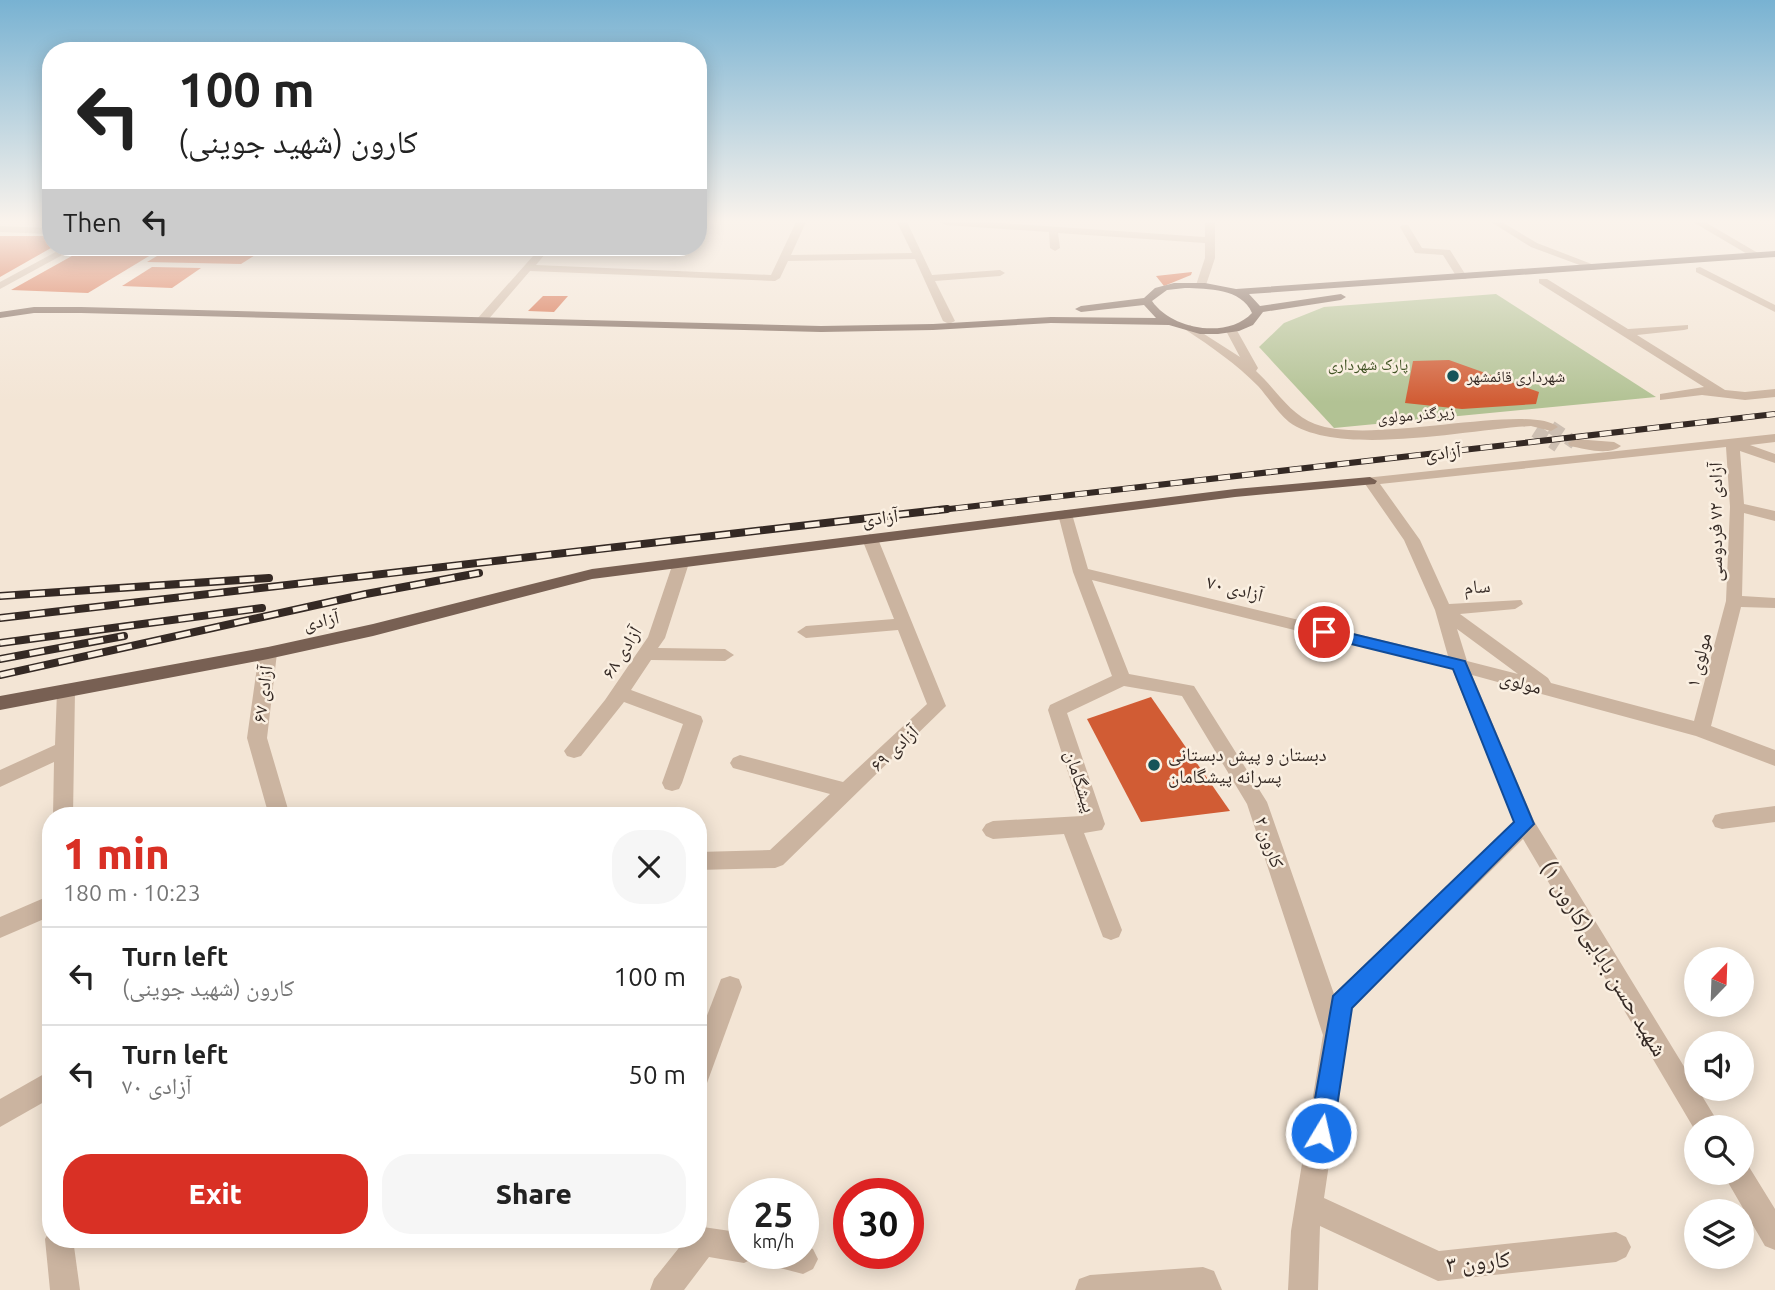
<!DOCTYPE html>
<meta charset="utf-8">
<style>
:root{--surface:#fff;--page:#f6f6f6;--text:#222;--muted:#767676;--line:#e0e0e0;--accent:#d93025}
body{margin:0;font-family:Ubuntu,"Noto Naskh Arabic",sans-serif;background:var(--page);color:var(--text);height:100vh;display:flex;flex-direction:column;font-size:26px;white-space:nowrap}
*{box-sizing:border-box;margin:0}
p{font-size:23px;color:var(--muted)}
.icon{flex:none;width:38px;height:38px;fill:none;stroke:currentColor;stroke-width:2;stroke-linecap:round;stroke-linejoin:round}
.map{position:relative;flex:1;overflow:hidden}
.sheet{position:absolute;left:42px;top:807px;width:665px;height:441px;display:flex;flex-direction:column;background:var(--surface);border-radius:28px;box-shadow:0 4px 18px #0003}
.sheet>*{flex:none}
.banner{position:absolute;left:42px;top:42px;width:665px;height:214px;border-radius:28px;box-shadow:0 4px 18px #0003;background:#fff;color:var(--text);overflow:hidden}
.needle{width:46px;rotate:23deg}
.tools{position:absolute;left:1684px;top:947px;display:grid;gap:14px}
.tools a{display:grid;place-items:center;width:70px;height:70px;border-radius:50%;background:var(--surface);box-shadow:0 4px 18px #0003;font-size:35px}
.speed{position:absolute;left:728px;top:1178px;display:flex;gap:14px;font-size:35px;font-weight:700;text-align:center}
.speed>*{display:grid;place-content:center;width:91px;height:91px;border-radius:50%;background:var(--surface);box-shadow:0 4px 18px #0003;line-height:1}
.speed small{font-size:18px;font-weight:400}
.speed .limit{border:10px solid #d22;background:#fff;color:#111}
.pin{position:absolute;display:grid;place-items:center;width:60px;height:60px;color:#fff;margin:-30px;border:4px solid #fff;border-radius:50%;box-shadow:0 2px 7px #0007}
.me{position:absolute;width:77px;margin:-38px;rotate:9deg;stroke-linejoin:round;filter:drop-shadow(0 0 5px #0008)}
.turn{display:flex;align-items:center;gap:24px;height:147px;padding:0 21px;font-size:32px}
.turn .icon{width:91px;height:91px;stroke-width:2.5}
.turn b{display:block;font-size:49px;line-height:60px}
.then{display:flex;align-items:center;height:66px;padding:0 21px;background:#0003;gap:14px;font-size:26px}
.round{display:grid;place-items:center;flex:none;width:74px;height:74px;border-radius:28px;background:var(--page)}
.summary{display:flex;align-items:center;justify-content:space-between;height:119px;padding:0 21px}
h1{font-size:42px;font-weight:800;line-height:52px;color:var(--accent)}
.button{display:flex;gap:14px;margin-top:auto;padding:14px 21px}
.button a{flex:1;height:80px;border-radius:28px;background:var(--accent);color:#fff;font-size:28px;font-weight:800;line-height:80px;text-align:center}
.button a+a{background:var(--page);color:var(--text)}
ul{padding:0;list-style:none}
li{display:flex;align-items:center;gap:21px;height:98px;padding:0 21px;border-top:2px solid var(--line)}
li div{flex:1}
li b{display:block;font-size:26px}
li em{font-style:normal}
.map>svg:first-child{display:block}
</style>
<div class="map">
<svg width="1775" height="1290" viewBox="0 0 1775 1290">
<rect width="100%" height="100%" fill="#f3e5d5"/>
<!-- green -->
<path fill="#b2c294" d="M1496,294L1656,397L1334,428L1259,347L1284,323L1324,307Z"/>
<!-- building -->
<g fill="#d15c34">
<path d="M0,236H51V248L0,277Z"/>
<path d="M88,247H164L88,293L11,290Z"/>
<path d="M172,247H268L241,264L147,262Z"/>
<path d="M152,267L201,268L172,288L122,286Z"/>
<path d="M1192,272L1191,275L1164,286L1156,276Z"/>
<path d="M543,296H568L554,312L528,311Z"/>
<path d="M1449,360L1539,392L1536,404L1462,409L1405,403L1413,361Z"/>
<path d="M1151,697L1230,811L1141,822L1087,719Z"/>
</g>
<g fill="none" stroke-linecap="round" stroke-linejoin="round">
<!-- minor-tunnel -->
<g stroke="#cdbfb2" stroke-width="13" stroke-dasharray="13 7" stroke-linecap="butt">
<path d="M1551,427L1575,443"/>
<path d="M1535,431L1558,446"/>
</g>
<!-- minor -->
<g fill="#cbb4a0" fill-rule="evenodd">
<path d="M796,222H806L791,255L912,253L897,222H907L932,275L1000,270L1005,273L1000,276L935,281L955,321L949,324L943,321L915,259L788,261L780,278L775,281L530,271L487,321L477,319L541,247H551L536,265L771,275Z"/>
<path d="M940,222H985L1205,237V222H1215V258L1206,285L1201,288L1196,285L1205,258V243L1058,233L1060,248L1055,251L1050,248L1049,232L945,225Z"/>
<path d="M1491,222H1502L1537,243L1602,268L1593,270L1531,247Z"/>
<path d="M1693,222H1705L1763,256L1754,258Z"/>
<path d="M1402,225H1408L1422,248L1450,250L1467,277L1466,279H1458L1443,255L1415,253L1400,227Z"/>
<path d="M0,226L51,228V234L0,232Z"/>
<path d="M65,247H77L0,289V282Z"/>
<path d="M1700,267L1775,305V312L1696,272V268Z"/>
<path d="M1539,279H1547L1628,329L1688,325V329L1684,330L1637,335L1725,390L1745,392L1775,389V397L1745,400L1702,395L1660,400V394L1704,387L1539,283Z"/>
<path d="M1190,325L1240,357L1225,329L1235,327L1258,368L1256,371C1275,388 1290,415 1315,424C1371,446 1528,402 1558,427L1551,431L1531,426C1471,429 1339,458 1289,422C1277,412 1268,397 1258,386C1236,364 1212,347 1186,330L1184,328Z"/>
<path d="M1775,434V442L1750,445L1775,454V463L1740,451L1744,504L1775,511V521L1744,513L1742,596L1775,598V608L1741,607L1711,726L1775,750V766L1696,736L1472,675L1534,821L1721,1127H1696V1132L1523,839L1352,1008L1324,1198L1439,1251L1616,1232L1626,1237L1631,1247L1626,1257L1616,1262L1438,1281L1320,1226L1318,1290H1288L1291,1231L1323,1035L1247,804L1182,696L1124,686L1067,713L1105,824L1102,830L1084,833L1122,930L1119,937L1111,940L1103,937L1064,834L993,839L986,836L982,830L986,824L993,821L1082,816L1048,710L1050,705L1112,676L1073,572L1058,514L1065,510L1072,514L1088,569L1448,656L1435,610L1404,540L1363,481L1365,478ZM1726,447L1730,507L1726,601L1694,721L1551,683L1548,678L1460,614L1515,609L1523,604L1521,600L1449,604L1420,540L1380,484ZM1092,580L1452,669L1514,822L1334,994L1267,802L1194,686L1129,674ZM1457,629L1518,674L1467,661Z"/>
<path d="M1575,439L1614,442L1621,446C1609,456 1585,449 1570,446L1568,443Z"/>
<path d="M870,534L878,539L946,706L783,865L775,868L698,870V852L770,850L830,794L733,768L730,763L733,758L740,755L843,782L927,704L898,630L806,638L797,632L806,626L894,619L862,539Z"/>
<path d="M681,558L689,563L665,638L658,648L725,649L734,655L725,661L651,660L631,690L701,716L703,721L682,783L679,789L672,791L665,789L662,783L683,724L624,702L581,756L574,758L567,756L564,751L605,700L648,637L673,563Z"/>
<path d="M268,647L277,653L267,738L290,816H269L247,738L259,653Z"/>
<path d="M66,684L72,686L75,691L73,816H53L54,762L0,787V770L55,745L57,691L60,686Z"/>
<path d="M1775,806V822L1722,829L1715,827L1712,821L1715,815L1722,813Z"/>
<path d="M51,895V916L0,938V917Z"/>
<path d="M730,976L739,979L742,987L707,1083L698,1087V1039L721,979Z"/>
<path d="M51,1070V1098L0,1127V1099Z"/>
<path d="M1741,1160L1746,1162L1775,1209V1250L1765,1246L1722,1172H1741Z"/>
<path d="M703,1227L744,1233V1253H803V1244L813,1249L818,1259L813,1269L803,1274L761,1263L756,1253L754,1258L744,1263L709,1257L684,1290H650L654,1279L686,1239H698V1228Z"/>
<path d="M51,1228V1239H73L80,1290H50L45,1239Z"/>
<path d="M1203,1267L1214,1271L1222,1290H1075L1079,1279L1090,1275Z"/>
</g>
<!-- major -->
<g fill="#786053" fill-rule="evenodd">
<path d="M1775,251V257L1249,294L1260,306L1341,294L1346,297L1341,300L1263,312L1253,325L1239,331L1218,334H1200L1169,325L1051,323L933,330L821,332L81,313H34L0,318V312L34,307H81L821,326L933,324L1051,317L1156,318L1144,305L1081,312L1075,309L1081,306L1144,298L1155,288L1174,283H1205L1236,289ZM1185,288C1208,289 1241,288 1252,313C1228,339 1172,330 1152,301L1167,290Z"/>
<path d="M1370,477L1377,481L1375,484L1235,497L592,579L373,636L268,659L0,710V696L268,647L373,624L592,569L1235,489Z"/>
</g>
<defs>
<path id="rail-far1" d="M932,511L1775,414"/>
<g id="rail">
<path d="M0,596L269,578"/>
<path d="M0,618L947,509"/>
<path d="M0,643L262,608"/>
<path d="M0,659L124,636"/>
<path d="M0,675L366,594L479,573"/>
</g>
</defs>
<!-- rail-far1 casing -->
<use href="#rail-far1" stroke="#342924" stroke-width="6"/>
<!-- rail casing -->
<use href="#rail" stroke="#342924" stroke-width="8"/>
<!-- rail-far1 -->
<use href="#rail-far1" stroke="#faefe1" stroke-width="4.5" stroke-dasharray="12" stroke-linecap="butt"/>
<!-- rail -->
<use href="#rail" stroke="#faefe1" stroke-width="5" stroke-dasharray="15" stroke-linecap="butt"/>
</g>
<!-- sky -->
<linearGradient id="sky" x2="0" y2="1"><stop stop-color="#78b2d2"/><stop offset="0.55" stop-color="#faf3ec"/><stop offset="1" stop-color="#faf3ec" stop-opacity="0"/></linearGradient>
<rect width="1775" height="402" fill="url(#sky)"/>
<!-- route -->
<path fill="#1a73e8" stroke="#114b97" stroke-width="2" d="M1324,627L1465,661L1534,824L1352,1008L1333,1133L1330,1142L1321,1145L1312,1142L1309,1133L1333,996L1514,822L1453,669L1319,636L1316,632L1319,628Z"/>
<!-- markers -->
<g fill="#165459" stroke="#faefe1" stroke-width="2.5">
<circle cx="1453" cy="376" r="7"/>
<circle cx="1154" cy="765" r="7"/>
</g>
<g text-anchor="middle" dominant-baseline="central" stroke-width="5" stroke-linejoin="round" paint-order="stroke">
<!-- far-park labels -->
<g font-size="16" fill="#435526" stroke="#faefe1">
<text x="1368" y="364">پارک شهرداری</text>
</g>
<!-- far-poi labels -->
<g font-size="16" fill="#342924" stroke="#faefe1" text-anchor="start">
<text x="1467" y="376">شهرداری قائمشهر</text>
</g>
<!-- far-street labels -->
<g font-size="16" fill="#342924" stroke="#faefe1">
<text transform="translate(1416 414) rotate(-5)">زیرگذر مولوی</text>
</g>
<!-- street labels -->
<g font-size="19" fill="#342924" stroke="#faefe1">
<text transform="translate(1443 452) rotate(-6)">آزادی</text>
<text transform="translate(880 517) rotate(-7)">آزادی</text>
<text transform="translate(1715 522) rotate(-90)">آزادی ۷۲ فردوسی</text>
<text transform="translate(1477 586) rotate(-5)">سام</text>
<text transform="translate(1235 588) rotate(14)">آزادی ۷۰</text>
<text transform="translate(321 620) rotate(-12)">آزادی</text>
<text transform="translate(621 652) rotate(-58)">آزادی ۶۸</text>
<text transform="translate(1698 660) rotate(-76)">مولوی ۱</text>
<text transform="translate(1521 682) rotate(15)">مولوی</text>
<text transform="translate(262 694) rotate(-83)">آزادی ۶۷</text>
<text transform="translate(894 748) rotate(-43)">آزادی ۶۹</text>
<text transform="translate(1081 781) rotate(72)">پیشگامان</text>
<text transform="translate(1270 842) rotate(71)">کارون ۲</text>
</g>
<!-- poi labels -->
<g font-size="19" fill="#342924" stroke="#faefe1" text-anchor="start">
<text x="1168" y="754">دبستان و پیش دبستانی<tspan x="1168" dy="22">پسرانه پیشگامان</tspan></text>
</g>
<!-- near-street labels -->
<g font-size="23" fill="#342924" stroke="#faefe1">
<text transform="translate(1605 958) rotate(59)">شهید حسن بابایی(کارون ۱)</text>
<text transform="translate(1478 1261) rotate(-5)">کارون ۳</text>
</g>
</g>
</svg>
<div class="tools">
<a><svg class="needle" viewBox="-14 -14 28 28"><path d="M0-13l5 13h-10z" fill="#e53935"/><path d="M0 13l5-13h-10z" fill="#767676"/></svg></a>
<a><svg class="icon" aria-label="sound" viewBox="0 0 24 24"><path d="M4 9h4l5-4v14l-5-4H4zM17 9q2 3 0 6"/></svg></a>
<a><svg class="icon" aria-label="search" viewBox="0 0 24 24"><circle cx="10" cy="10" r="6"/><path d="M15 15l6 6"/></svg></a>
<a><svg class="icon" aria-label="layers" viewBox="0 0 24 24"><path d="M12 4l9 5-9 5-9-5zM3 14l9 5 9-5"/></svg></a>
</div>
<div class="speed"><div>25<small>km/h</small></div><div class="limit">30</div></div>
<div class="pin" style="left:1324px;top:632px;background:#d93025"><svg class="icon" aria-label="arrive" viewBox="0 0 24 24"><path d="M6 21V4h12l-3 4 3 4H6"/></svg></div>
<svg class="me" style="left:1321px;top:1133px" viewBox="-20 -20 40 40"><circle r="17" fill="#1a73e8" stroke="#fff" stroke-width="3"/><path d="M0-11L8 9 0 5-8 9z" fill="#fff"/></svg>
<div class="banner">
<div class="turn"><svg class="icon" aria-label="left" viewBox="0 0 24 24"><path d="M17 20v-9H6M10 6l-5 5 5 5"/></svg><div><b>100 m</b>کارون (شهید جوینی)</div></div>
<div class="then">Then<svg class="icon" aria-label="left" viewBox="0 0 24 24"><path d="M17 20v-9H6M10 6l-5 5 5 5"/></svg></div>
</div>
<section class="sheet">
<div class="summary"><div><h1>1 min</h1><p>180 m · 10:23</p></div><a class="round"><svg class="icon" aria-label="close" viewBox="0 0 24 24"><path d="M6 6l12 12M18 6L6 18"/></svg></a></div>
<ul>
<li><svg class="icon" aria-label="left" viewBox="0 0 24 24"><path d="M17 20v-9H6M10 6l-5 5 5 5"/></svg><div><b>Turn left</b><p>کارون (شهید جوینی)</p></div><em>100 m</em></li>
<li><svg class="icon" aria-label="left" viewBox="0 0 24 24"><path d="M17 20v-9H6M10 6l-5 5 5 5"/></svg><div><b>Turn left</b><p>آزادی ۷۰</p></div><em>50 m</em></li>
</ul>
<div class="button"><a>Exit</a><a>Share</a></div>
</section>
</div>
